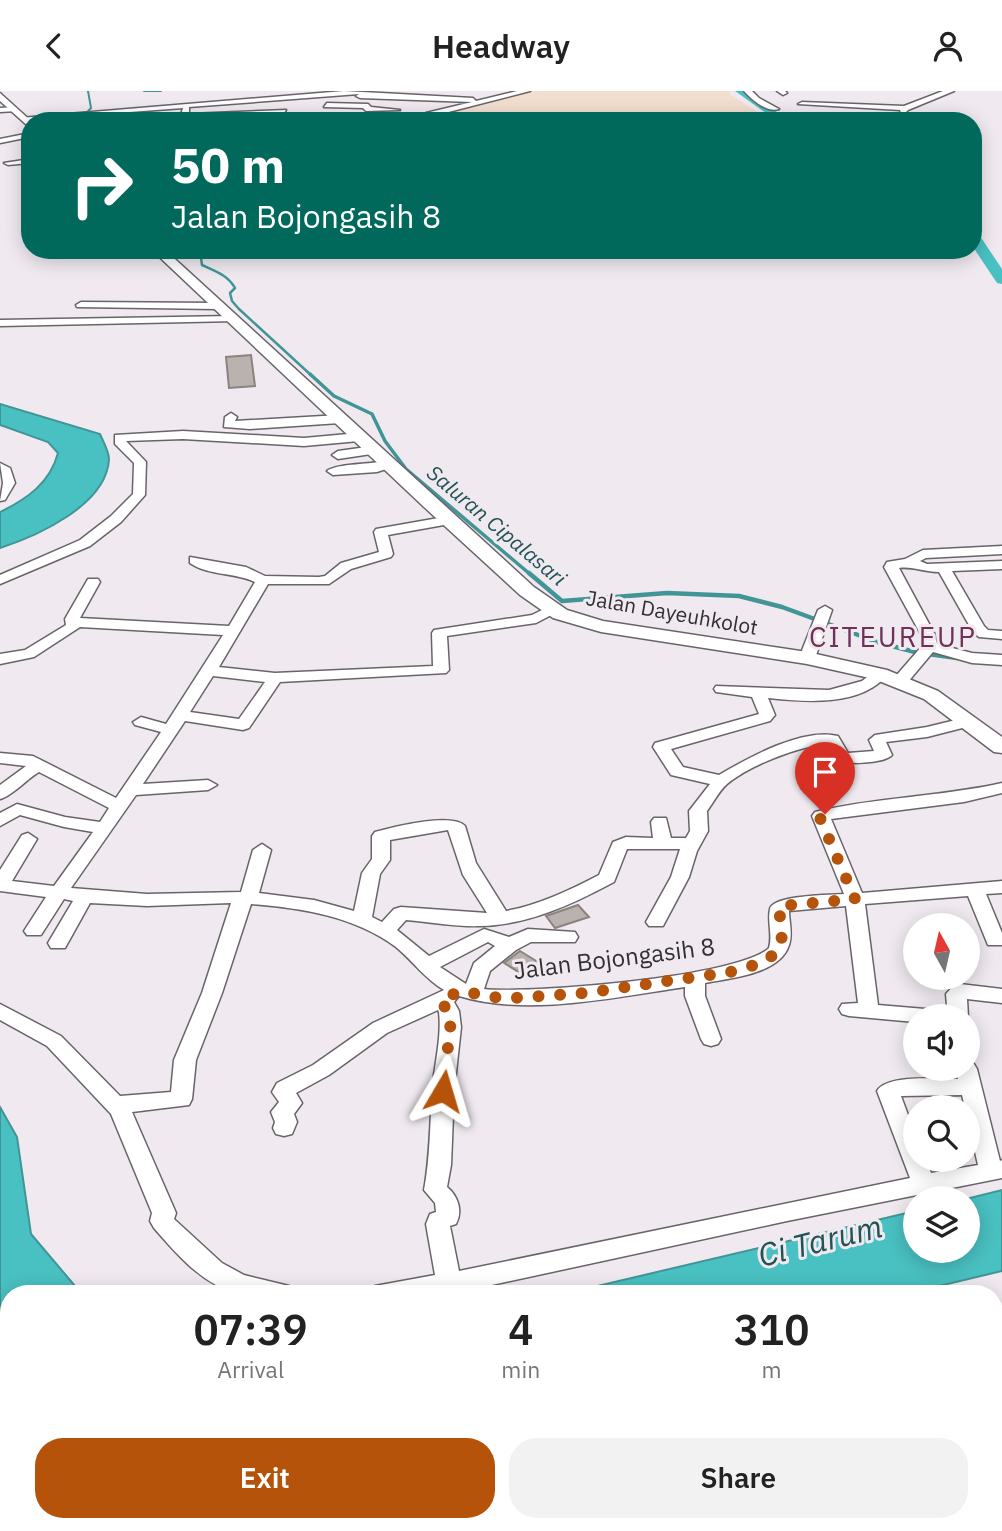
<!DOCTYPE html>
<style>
:root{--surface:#fff;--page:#f2f2f2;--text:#222;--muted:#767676;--accent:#b45309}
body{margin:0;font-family:"IBM Plex Sans",sans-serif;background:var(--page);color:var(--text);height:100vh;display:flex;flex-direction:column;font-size:26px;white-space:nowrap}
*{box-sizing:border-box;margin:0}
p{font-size:23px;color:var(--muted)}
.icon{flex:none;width:38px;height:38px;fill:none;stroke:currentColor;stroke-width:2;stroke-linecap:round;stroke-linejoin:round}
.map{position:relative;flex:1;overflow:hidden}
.drawer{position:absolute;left:0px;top:1194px;width:1003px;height:247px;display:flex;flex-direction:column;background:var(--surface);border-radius:28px 28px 0 0;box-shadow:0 4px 18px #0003}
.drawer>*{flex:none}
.guide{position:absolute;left:21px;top:21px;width:961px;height:147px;border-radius:28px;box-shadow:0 4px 18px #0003;background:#00695c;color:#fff;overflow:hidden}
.needle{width:46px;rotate:352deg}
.tools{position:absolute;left:903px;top:822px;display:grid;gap:14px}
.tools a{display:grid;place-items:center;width:77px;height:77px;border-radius:50%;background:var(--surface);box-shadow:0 4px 18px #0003;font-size:35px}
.pin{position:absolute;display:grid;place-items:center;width:60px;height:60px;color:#fff;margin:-72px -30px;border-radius:50% 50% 50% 0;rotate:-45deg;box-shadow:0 0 7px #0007}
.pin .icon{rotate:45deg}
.me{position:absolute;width:77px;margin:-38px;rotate:7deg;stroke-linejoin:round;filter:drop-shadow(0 0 5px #0008)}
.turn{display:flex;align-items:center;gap:24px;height:147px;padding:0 35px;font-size:32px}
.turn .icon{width:91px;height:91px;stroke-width:2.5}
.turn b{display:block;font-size:49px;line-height:60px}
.eta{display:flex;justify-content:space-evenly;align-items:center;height:119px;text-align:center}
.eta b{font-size:42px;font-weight:600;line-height:49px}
.primary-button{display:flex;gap:14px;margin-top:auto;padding:14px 35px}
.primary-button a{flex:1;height:80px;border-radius:28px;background:var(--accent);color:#fff;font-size:28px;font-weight:600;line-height:80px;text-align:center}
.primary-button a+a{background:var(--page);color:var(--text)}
header{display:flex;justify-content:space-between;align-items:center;height:91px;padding:0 35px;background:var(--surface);font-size:32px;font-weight:600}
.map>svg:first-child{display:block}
</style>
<header><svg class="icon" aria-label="back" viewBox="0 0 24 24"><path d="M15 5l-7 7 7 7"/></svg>Headway<svg class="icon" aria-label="person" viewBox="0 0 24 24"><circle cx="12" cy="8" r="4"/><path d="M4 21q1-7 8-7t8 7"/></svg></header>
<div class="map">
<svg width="1002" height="1440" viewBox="0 0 1002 1440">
<rect width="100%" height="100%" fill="#f0eaf0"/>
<!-- education -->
<path fill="#f2decf" d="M523,0H729L731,4L772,30H407Z"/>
<!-- water -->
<g fill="#49c0c1" stroke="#429596" stroke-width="2">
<path d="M0,313L100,343C103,350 109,361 109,368C107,414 37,445 0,457V421C27,408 50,392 58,362L48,351L0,334Z"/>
<path d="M0,1016L17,1046L31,1143L81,1202H9V1300L0,1290Z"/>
<path d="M1002,1099V1180L910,1202H568L915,1120V1160H968V1108H966Z"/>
</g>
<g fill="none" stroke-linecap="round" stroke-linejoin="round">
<!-- stream-far3 -->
<g stroke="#429596" stroke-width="2">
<path d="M144,0H161"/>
<path d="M79,30L91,17L88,0"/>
</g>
<!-- stream-far2 -->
<path stroke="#429596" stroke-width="2.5" d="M200,159L202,174C215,180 228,184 235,197L230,202L232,210L239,218L312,285"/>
<!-- stream-far1 -->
<path stroke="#429596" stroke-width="3.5" d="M310,283L334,305L372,323L385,350L406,378L531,484"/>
<!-- stream -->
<g stroke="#429596" stroke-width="4.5">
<path d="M529,482L562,510L667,502L739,505L782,516L880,552L919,562"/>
<path d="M928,563L957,567"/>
</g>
<!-- river -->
<g fill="#49c0c1" fill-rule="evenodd">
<path d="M735,0H747L790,30H777Z"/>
<path d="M973,141L978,142L1002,178V193L997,192L973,156Z"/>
</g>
</g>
<!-- building -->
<g fill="#b9b2ae" stroke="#8a837f" stroke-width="2">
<path d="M251,264L255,295L229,297L226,266Z"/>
<path d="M578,814L589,826L555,837L546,825Z"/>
<path d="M520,860L546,876L530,888L504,872Z"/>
</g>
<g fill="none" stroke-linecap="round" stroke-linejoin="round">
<defs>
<g id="minor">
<path d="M344,0L473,7L476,10L517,0H530L429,26L426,22L472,11L360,7L356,5L359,3L189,16V23L286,19L283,23L188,27L181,24L183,17L24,29L20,27Z"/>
<path d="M744,0H752L759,7L779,18C767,22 752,9 744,0Z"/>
<path d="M777,0H785L787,2L783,4Z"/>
<path d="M943,0H954L908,19L906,21L912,30H904L900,19L798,13L802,11L904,15Z"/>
<path d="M327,12L368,13L371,16L400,19L366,20L363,17L324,16Z"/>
<path d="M14,16L17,20L0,21V17Z"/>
<path d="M30,42V46L0,52V48Z"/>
<path d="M30,68V72L8,74L4,72Z"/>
<path d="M81,211L217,212L222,215L217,218L77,216L76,214Z"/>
<path d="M232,225L237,228L236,230L0,235V229Z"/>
<path d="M231,322L237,326L235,330L340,324L346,328L340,332L250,338L224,336L225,326Z"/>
<path d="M183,340L304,347L359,342L365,346L359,350L304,355L183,348L126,350L146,371L145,404L121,431L90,455L0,493V484L80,449L111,425L133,403L134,372L115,353V344Z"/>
<path d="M374,355L380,359L378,362L338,368L332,364L338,360Z"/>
<path d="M388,369L392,370V376L377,381L333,384L327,380C337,372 372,374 388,369Z"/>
<path d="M0,372L10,377L15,392L5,409L0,410L3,392Z"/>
<path d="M450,425L457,429L455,432L388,444L393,463L391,466L351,478L329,493H268L219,576L275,582L433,575L432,542L434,539L532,524L552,514L559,518L557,521L536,532L447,545L449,579L446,582L280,591L249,637L243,639L185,630L143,693L208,689L217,694L208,699L136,704L71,797L147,803L241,801L253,759L262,753L271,759L259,802L314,809L354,820L362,782L372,768V745L375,741C393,736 452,721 465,735L476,772L506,820C539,814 570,799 599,784L613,751L626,746L653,747L651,731L654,727H666L671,747H686L690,740L689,720L710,693L671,684L653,656L655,652L759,623L752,606L716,601L714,598L716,595L829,599L862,590L875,580H885L888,583C861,616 806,611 768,607L775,624L770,630L671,658L683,676L719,684C748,667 803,636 838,645L848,662L874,660L869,649L875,644L927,636L968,626L976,631L974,634L927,646L886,651L892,664C885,672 845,675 836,668C831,665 829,659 826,653C797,656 750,674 727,693C719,700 713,712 707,720L708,740L697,760L689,786L663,835H649L646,831L671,786L680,758H627L614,791C573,813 528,834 481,835C456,836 431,831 406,829L397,839L429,865L484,838L509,846L528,838L575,841L578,846L575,851H531L516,859L490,880L484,898C530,903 739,886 769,857C773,844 767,831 770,818C773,804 830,804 844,803L812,725L815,721C876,706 940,706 1002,692V702L964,711L831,728L862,802L1002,790V802L986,803L1002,842V854H988L968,805L865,813L878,914L937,919L944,921L947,926H915V931L849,925L842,923L839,918L842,913L858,912L846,815L789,820C789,831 793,843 789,854C780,883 731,887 705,892V905L721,948L718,953L711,955L704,953L701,948L685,905V896C616,906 527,926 459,905L454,911L459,920L461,936L454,1000L451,1074L447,1096C458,1105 463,1120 456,1133L450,1135L459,1180L910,1087L877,1000C887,983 939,988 958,988L955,978H968V971L974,973L977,978L1000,1070L1002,1069V1087L787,1130L455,1202H372L375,1195L435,1184L426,1133L430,1123L436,1121L435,1112L424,1099C430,1067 430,1034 432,1002C434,974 442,948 439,921L438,919L387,942L329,984L296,1002L302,1012L294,1023L297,1031L292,1043L284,1045L276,1043L273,1037L275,1031L271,1021L279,1011L272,1001L277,992L313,974L373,932L444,899C425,888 413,870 396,856C354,825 301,817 251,813L222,902L196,969L192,1008L189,1014L132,1021L176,1122L174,1128L222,1172L244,1184L289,1195L292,1202C276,1203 255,1205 238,1202C203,1195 176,1162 154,1137L150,1130L152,1122L111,1023L47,955L0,929V913L61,945L120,1005L171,1001L174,969L202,902L231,812L147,815L90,812L65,857H51L48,852L73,810L64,808L41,844H27L24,840L46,806L0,800V779L22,744L28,742L37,748L12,790L54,795L93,741L64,736L20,724L0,735V722L17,713L65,726L100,731L109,717L39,681C27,688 12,705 0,708V694L26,675L0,672V662L33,665L116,707L161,641L135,634L133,631L141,626L166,633L223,544L80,536L34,566L0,573V563L25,559L66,534L65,528L88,488H98L100,491L80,527L229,535L255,491C234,481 209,485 190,472V466L246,476L265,485L319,486L325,485L341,472L379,461L374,441L376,438ZM213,585L265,591L239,628L190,621ZM448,739L463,784L487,822L401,816L394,818L382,831L372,826L380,783L390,769V749ZM488,851L495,855L474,872L466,893L440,876ZM962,1004L965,1017H968V1030L978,1074L931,1082L926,1069H915V1043L901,1005Z"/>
<path d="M1002,455V463L926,467L920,470L927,473L1002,470V478L952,480L984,535L988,539L1002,540V548L979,546L973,541L939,481C924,481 912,475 899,477L934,542L937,553L972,562L1002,564V574L972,572L933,561L907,592H895L893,589L895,586L922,555L920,542L884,476L887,471L905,468L923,459Z"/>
<path d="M825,515L832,519L815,567L812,570H802L799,567L818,519Z"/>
<path d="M960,893L1002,898V912L967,908L968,926V927L948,926L946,903L953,895Z"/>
<path d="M1002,1290V1314L994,1315V1291Z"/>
<path d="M0,1336L9,1339V1365L0,1362Z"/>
<path d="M0,1425L13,1432L17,1440H0Z"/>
<path d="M502,1432H530L529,1440H501Z"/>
</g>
<g id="major">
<path d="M0,2L31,30L30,37L0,10Z"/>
<path d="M152,159H165L534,496L567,519L603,530L807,561L887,579L938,600L1002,646V662L994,661L924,608L874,588L807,573L601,541L553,527L520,504L424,416Z"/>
</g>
</defs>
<!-- minor casing -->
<use href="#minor" stroke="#696469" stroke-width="3"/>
<!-- major casing -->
<use href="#major" stroke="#696469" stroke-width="3"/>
<!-- minor -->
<use href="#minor" fill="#fff" fill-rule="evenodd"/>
<!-- major -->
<use href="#major" fill="#fff" fill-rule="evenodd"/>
</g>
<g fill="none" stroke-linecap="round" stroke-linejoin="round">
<!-- route -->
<path stroke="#b45309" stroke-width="12" stroke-dasharray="0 21.6" d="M443,1000L451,929L441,908L462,900L491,906L513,907L585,902L730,881C748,876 777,871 781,850C784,838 778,826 780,815L855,808L820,727L825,723"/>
</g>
<g text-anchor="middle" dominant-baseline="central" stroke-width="6" stroke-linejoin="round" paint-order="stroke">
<!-- far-water labels -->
<g font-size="21" font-style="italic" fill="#215455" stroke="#f0eaf0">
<text transform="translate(497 434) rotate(40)">Saluran Cipalasari</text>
</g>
<!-- far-street labels -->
<g font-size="21" fill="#323032" stroke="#f0eaf0">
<text transform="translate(672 521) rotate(10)">Jalan Dayeuhkolot</text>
</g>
<!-- street labels -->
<g font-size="24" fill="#323032" stroke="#f0eaf0">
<text transform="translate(614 867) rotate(-7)">Jalan Bojongasih 8</text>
</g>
<!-- quarter labels -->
<g font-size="28" letter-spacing="2" fill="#6f3156" stroke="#f0eaf0">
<text x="893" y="545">CITEUREUP</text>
</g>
<!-- near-water labels -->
<g font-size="32" font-style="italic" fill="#215455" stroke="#f0eaf0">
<text transform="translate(820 1149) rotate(-14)">Ci Tarum</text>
</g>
</g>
</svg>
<div class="tools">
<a><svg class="needle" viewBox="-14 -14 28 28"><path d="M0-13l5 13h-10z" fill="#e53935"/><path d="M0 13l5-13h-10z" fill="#767676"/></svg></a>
<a><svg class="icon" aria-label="sound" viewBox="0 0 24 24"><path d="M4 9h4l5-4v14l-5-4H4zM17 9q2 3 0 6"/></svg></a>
<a><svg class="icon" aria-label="search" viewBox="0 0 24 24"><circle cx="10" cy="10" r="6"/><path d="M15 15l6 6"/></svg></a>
<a><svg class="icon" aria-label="layers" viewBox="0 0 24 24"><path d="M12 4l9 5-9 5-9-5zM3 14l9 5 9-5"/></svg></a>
</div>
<div class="pin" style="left:825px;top:723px;background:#d93025"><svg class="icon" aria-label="arrive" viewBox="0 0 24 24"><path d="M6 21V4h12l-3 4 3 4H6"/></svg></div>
<svg class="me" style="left:443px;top:1000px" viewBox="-20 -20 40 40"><path d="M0-17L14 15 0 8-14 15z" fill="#b45309" stroke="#fff" stroke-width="4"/></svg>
<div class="guide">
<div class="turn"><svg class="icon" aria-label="right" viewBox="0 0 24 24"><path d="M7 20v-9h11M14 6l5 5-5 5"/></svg><div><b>50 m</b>Jalan Bojongasih 8</div></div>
</div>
<section class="drawer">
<div class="eta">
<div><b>07:39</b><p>Arrival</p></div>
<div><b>4</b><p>min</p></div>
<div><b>310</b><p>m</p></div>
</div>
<div class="primary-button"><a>Exit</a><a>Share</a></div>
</section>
</div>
